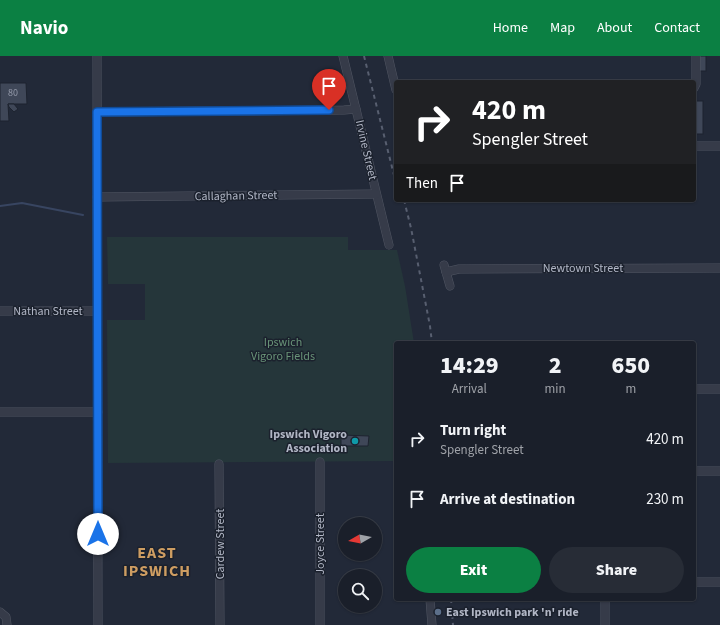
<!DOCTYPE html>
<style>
:root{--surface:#1a1f2a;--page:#272c36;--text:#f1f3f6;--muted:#9fa2a8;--line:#383d47;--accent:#0b8043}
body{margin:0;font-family:"Source Sans 3",sans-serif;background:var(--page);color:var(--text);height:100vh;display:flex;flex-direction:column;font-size:15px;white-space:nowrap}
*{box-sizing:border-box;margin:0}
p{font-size:13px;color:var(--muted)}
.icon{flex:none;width:22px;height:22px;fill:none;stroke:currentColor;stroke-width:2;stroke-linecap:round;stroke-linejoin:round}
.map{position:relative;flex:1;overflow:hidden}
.details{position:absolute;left:394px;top:285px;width:302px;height:260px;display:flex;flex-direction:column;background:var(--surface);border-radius:4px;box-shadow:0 1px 3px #0004,0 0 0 1px var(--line)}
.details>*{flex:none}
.banner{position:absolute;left:394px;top:24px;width:302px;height:122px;border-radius:4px;box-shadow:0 1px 3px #0004,0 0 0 1px var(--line);background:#202124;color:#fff;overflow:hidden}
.needle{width:26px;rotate:261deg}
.tools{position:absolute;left:338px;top:461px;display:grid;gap:8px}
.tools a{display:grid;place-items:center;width:44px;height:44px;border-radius:50%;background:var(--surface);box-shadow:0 1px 3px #0004,0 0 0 1px var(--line);font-size:20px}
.pin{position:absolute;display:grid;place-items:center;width:34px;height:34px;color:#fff;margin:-41px -17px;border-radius:50% 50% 50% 0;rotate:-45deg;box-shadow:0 0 4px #0007}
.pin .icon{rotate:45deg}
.me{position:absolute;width:44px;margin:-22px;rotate:0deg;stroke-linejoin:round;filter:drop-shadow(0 0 3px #0008)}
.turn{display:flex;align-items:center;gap:14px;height:84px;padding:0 12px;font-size:18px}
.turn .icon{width:52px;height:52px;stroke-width:2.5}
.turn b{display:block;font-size:28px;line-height:34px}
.then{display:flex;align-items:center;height:38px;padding:0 12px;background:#0003;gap:8px;font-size:15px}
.eta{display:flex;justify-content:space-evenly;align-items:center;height:68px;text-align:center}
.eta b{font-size:24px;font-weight:800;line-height:28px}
.cta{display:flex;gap:8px;margin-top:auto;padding:8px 12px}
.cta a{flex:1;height:46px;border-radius:24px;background:var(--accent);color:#fff;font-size:16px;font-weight:800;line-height:46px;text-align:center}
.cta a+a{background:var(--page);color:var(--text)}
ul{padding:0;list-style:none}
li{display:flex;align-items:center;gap:12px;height:60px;padding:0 12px}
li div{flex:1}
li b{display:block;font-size:15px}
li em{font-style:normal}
header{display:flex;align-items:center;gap:24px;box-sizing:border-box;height:56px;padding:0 20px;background:var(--accent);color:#fff}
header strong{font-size:19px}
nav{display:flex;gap:22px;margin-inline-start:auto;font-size:14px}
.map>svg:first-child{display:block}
</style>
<header>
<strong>Navio</strong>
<nav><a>Home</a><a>Map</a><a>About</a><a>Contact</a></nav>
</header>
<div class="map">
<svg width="720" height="569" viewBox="0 0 720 569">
<rect width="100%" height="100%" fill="#222938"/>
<!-- green -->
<path fill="#25363a" d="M107,181H348V194H397L405,230L414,287H396V405L108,407L107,264H145V228H108Z"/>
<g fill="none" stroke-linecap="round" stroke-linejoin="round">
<!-- stream -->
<path stroke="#384561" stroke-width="2" d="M0,150L22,147L83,159"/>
</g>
<!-- building -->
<g fill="#3f4758" stroke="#1d232f">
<rect x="698" y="0" width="8" height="15"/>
<path d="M0,27H26L27,48H8L9,65H0Z"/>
<rect x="694" y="45" width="9" height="33"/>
<path d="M8,48H14L18,53L14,56L9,51Z"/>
<path d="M341,379L369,380L368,390H341Z"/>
</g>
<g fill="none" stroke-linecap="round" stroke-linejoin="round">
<defs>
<g id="minor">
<path d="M97,0L98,569"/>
<path d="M343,0L389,189"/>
<path d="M388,0L396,34"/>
<path d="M694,32L696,28V0"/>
<path d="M97,56L344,54L356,53"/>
<path d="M694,90H720"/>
<path d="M97,141L376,138"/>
<path d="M444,209L450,230"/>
<path d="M446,216L459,213L720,212"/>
<path d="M0,255H97"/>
<path d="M694,333H720"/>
<path d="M0,356H98"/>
<path d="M320,406V569"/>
<path d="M219,408L220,569"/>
<path d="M694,415H720"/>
<path d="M694,526H720"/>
<path d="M430,543L432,569"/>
<path d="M605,543V569"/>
<path d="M0,556L6,561L7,569"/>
</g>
</defs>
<!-- minor casing -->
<use href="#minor" stroke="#515663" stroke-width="9"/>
<!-- minor -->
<use href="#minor" stroke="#363b49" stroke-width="8"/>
<!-- rail -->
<g stroke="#585f70" stroke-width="2" stroke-dasharray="4 4" stroke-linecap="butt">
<path d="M364,0L396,127"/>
<path d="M404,144L411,172L430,270L432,287"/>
<path d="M451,543L453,569"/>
</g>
</g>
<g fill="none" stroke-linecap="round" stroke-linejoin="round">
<defs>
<path id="route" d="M98,478L97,56L329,54"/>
</defs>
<!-- route casing -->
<use href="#route" stroke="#114b97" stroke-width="10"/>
<!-- route -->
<use href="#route" stroke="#1a73e8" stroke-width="7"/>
</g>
<!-- markers -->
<circle fill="#0f9aa8" stroke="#1b212d" stroke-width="1.5" cx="355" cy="385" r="4"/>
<circle fill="#5c6f8a" stroke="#1b212d" stroke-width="1.5" cx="438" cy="556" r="4"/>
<g text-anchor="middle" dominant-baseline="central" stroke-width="3" stroke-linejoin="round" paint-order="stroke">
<!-- number labels -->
<g font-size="10" fill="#949aaa">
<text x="13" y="37">80</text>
</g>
<!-- street labels -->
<g font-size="12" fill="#b1b6c5" stroke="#1b212d">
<text transform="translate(366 94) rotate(77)">Irvine Street</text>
<text transform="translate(236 140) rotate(-1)">Callaghan Street</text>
<text x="583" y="212">Newtown Street</text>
<text x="48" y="255">Nathan Street</text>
<text transform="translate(220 488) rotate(-90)">Cardew Street</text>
<text transform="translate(320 488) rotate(-90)">Joyce Street</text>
</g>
<!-- park labels -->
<g font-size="12" fill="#699478" stroke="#1b212d">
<text x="283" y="286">Ipswich<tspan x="283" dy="14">Vigoro Fields</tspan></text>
</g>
<!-- poi labels -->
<g font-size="12" font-weight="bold" fill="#b1b6c5" stroke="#1b212d" text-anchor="end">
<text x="347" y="378">Ipswich Vigoro<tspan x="347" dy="14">Association</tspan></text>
<text x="446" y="556" text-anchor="start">East Ipswich park 'n' ride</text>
</g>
<!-- district labels -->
<g font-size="16" font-weight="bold" letter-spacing="1" fill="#ce9d62" stroke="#1b212d">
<text x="157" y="497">EAST<tspan x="157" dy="18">IPSWICH</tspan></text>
</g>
</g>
</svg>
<div class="tools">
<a><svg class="needle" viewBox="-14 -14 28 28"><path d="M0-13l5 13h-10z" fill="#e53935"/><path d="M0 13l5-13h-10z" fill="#9fa2a8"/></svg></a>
<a><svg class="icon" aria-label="search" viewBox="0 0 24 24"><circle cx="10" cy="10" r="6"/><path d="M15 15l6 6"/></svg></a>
</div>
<div class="pin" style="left:329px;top:54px;background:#d93025"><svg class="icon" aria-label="arrive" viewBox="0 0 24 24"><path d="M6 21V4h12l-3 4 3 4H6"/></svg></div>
<svg class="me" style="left:98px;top:478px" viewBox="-20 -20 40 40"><circle r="19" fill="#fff"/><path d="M0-13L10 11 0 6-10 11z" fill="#1a73e8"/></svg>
<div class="banner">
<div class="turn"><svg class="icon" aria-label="right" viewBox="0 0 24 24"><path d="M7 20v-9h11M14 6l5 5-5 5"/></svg><div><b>420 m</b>Spengler Street</div></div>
<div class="then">Then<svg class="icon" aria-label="arrive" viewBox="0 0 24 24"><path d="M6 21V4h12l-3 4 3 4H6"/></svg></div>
</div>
<section class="details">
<div class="eta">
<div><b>14:29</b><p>Arrival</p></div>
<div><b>2</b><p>min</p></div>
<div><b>650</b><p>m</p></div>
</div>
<ul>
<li><svg class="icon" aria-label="right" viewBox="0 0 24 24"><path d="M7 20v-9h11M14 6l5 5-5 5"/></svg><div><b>Turn right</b><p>Spengler Street</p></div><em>420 m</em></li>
<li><svg class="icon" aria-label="arrive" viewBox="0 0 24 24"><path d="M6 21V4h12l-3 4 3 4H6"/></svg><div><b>Arrive at destination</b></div><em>230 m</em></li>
</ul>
<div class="cta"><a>Exit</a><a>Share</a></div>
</section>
</div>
